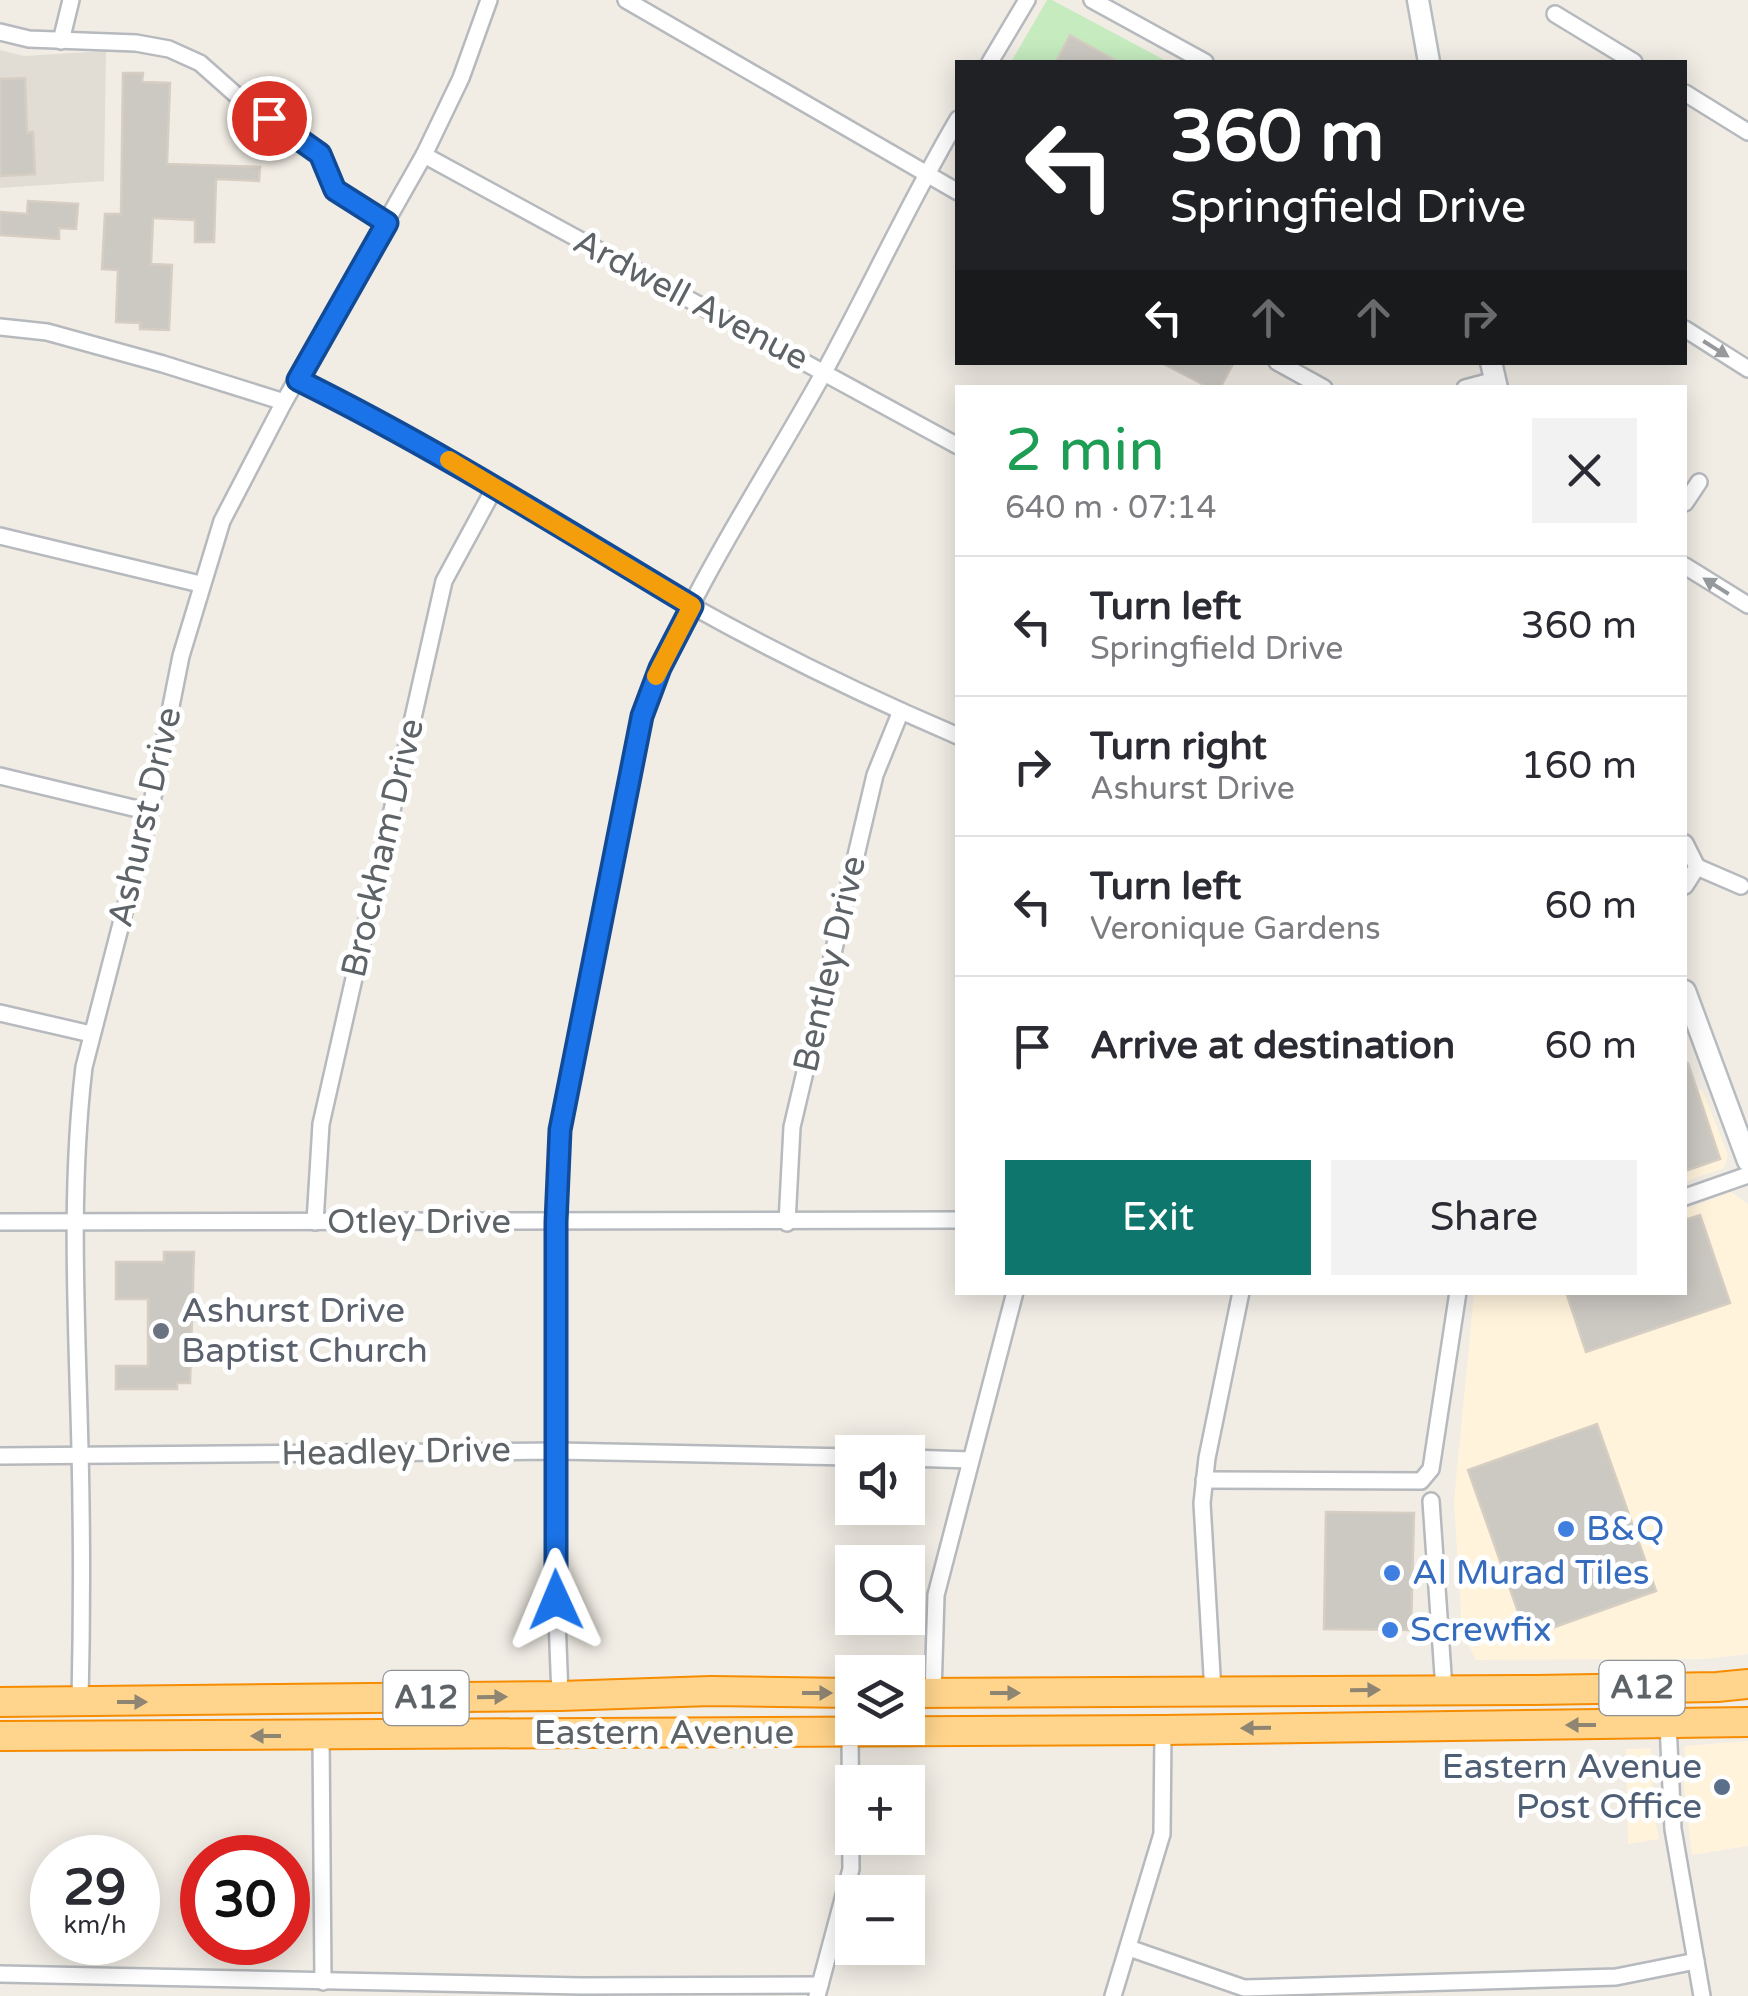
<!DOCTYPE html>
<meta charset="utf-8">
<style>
:root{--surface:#fff;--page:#f2f2f3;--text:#2b2b33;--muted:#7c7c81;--line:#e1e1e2;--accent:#0f766e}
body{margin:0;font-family:"Varela Round",sans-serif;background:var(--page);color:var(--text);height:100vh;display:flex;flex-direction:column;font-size:38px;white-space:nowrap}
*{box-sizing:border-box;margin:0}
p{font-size:32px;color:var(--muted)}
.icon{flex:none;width:55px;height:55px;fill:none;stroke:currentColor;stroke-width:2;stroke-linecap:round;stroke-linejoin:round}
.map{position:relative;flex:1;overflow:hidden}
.drawer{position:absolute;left:955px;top:385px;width:732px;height:910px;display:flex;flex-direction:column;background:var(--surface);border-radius:0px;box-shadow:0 5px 25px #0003}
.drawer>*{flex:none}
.banner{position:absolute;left:955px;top:60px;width:732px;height:305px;border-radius:0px;box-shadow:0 5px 25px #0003;background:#202124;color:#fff;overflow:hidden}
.fabs{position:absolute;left:835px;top:1435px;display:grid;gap:20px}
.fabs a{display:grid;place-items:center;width:90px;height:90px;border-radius:0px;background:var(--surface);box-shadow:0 5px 25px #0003;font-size:50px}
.speed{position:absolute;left:30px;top:1835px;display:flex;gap:20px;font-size:50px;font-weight:700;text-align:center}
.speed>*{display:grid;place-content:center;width:130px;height:130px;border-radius:50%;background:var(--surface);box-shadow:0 5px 25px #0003;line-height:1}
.speed small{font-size:25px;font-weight:400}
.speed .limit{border:15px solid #d22;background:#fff;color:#111}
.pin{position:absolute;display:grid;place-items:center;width:85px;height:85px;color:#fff;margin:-42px;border:5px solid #fff;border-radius:50%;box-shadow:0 2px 10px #0007}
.me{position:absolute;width:110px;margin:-55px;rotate:359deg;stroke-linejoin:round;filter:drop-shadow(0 0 8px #0008)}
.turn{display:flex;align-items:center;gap:35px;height:210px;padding:0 50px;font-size:45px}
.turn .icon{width:130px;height:130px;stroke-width:2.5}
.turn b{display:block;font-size:70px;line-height:85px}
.lanes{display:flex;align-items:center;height:95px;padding:0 50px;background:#0003;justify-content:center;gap:50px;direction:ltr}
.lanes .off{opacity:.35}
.round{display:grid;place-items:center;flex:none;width:105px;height:105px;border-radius:0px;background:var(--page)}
.head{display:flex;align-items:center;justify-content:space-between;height:170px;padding:0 50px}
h1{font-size:60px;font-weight:600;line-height:75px;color:#1e9e55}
.cta{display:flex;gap:20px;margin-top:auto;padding:20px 50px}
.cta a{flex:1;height:115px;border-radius:0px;background:var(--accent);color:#fff;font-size:40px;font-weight:600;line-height:115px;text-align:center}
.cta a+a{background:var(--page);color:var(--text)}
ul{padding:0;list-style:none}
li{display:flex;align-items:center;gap:30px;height:140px;padding:0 50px;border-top:2px solid var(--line)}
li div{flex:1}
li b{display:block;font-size:38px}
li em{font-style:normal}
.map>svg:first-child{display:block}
</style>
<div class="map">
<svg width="1748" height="1996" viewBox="0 0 1748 1996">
<rect width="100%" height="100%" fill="#f1ede5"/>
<!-- commercial -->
<g fill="#fff3dc">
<path d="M1702,1089L1728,1155L1724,1168L1685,1182V1095Z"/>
<path d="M1731,1192L1748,1204V1654L1705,1659L1476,1660L1462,1631L1454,1501L1474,1293L1685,1292V1209Z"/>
<path d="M1748,1741V1846L1692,1855L1683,1777L1685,1746Z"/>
<path d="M1651,1748L1653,1809L1659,1839L1628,1844L1626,1749Z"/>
</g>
<!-- education -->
<path fill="#e1dcd4" d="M0,50L24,56L106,51L104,181L0,188Z"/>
<!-- green -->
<path fill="#c5ebbf" d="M1047,0H1052L1168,62H1011Z"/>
<!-- building -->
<g fill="#ccc8c2" stroke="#d6cec3" stroke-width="2.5">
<path d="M1070,35L1118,62H1056Z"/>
<path d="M123,73H143L142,82L170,83L167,164L260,167L259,181L216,179L214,242H195V220L153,218L151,264L172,265L169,330L140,329V323L116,322L118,270L102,269L105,214H121Z"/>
<path d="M25,78L27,133L33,132L35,174L0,176V79Z"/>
<path d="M28,201L78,204L76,229L59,228V239L0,235V212L27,214Z"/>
<path d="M1160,362H1234L1220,388H1210Z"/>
<path d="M1685,1063H1688L1720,1159L1685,1171Z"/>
<path d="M1700,1215L1730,1303L1586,1352L1566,1292H1685V1220Z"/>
<path d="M164,1252H194L190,1383H177V1389H116V1366H148V1299H116V1262H164Z"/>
<path d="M1597,1424L1656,1591L1527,1637L1468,1470Z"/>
<path d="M1326,1512L1414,1513L1411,1630L1324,1629Z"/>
</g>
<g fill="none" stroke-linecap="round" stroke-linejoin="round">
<defs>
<g id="street">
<path d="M626,0L958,192"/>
<path d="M1092,0L1205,62"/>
<path d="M1555,14L1634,62"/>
<path d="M0,32L29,39L136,43L169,49L200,63L244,102L320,154L335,190L387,223"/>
<path d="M61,41L71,0"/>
<path d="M990,62L1027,0"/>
<path d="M1685,93L1748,132"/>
<path d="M424,155L958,446"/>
<path d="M0,327L47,332L163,364L284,402"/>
<path d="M1685,329L1748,369"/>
<path d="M1277,362L1324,388"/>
<path d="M298,380C434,447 559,532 692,606C778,654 867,697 958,736"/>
<path d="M1465,388L1495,380"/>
<path d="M1685,503L1699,482"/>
<path d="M0,536L200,584"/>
<path d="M1685,566L1748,605"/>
<path d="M0,776L150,812"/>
<path d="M1685,843L1697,867L1685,886"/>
<path d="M1697,867L1741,886"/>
<path d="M0,1013L91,1034"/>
<path d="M1685,1197L1748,1175"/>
<path d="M0,1222L958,1220"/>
<path d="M315,1222L321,1124L444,581L495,487"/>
<path d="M787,1223L792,1127L875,775L901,711"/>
<path d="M0,1456L558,1451L852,1457"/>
<path d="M908,1458L970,1460"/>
<path d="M1204,1480L1421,1481L1431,1469L1458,1292"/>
<path d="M1431,1501L1444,1689"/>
<path d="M1213,1692L1202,1503L1207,1458L1241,1292"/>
<path d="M933,1694L936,1595L1015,1292"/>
<path d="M560,1696L555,1567L559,1130L642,716C686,595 761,486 823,374C869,290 909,202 958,119"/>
<path d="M80,1702C82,1618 82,1533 80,1450C77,1322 69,1194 84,1067L150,812L181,656L222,521L284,402L424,155L461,78L489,0"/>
<path d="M1668,1724L1673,1829L1702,1996"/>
<path d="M321,1736L323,1982"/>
<path d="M1129,1948L1244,1988L1616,1977L1696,1961"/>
<path d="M0,1974L582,1986L820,1985"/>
<path d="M817,1996L851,1869L850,1732"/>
<path d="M1113,1996L1162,1834L1163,1730"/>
</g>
<g id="secondary">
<path d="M1418,0L1429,62"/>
<path d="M1491,362L1497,388"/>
<path d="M1685,991L1748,1161"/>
</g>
<g id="highway">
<path d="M908,1693L1535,1690L1717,1687L1748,1684"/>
<path d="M0,1702L560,1696L711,1691L852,1693"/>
<path d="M0,1736L1163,1730L1748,1722"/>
</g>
</defs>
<!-- street casing -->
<use href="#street" stroke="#b6b9bd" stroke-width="20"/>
<!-- secondary casing -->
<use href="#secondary" stroke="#b7bcc1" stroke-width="25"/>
<!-- highway casing -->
<use href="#highway" stroke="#f68c00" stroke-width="32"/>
<!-- street -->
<use href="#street" stroke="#fff" stroke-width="15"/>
<!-- secondary -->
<use href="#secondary" stroke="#fff" stroke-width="20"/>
<!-- highway -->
<use href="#highway" stroke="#ffd58e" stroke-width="28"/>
</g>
<!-- one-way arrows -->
<defs><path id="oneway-solid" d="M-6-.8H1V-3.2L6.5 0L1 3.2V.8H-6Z" transform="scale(2.5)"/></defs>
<g fill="#969a9c">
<use href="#oneway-solid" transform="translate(1716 349) rotate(32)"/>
<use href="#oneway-solid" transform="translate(1716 586) rotate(-148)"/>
</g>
<g fill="#8e8573">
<use href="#oneway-solid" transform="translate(1365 1690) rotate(-1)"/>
<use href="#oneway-solid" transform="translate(817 1693)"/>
<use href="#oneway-solid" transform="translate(1005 1693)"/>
<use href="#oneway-solid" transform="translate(492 1697) rotate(-1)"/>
<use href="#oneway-solid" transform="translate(132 1702)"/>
<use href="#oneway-solid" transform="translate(1581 1725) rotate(180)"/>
<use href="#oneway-solid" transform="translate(1256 1728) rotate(179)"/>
<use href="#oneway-solid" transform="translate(266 1736) rotate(180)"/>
</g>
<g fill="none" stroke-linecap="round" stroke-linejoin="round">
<defs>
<path id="route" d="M269,118L320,154L335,190L387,223L298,380C434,447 562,528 692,606L660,668L642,716L560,1130L556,1222V1600"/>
</defs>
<!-- route casing -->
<use href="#route" stroke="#114b97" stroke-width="25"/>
<!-- route -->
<use href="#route" stroke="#1a73e8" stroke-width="18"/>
<!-- slow -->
<path stroke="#f59e0b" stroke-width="18" d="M449,460L692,606L656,676"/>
</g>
<!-- markers -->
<circle fill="#6b7280" stroke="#fff" stroke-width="4" cx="161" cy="1331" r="10"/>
<g fill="#3f7fe0" stroke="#fff" stroke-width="4">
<circle cx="1566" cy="1529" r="10"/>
<circle cx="1392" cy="1573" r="10"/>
<circle cx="1390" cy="1630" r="10"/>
</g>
<circle fill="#5c6f8a" stroke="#fff" stroke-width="4" cx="1722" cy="1787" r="10"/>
<g text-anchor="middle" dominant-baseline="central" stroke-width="10" stroke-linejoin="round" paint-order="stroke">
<!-- shield labels -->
<g fill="#fff" stroke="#8e9295" stroke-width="2.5">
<rect x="1599.5" y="1661" width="85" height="54" rx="8"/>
<rect x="383.5" y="1671" width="85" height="54" rx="8"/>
</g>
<g font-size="32" font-weight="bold" fill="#5d6367">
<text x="1642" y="1688">A12</text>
<text x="426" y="1698">A12</text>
</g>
<!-- street labels -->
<g font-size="35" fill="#5d6367" stroke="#fff">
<text transform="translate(691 300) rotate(28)">Ardwell Avenue</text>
<text transform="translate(145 817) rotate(-77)">Ashurst Drive</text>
<text transform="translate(383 848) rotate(-77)">Brockham Drive</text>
<text transform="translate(830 964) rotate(-77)">Bentley Drive</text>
<text x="419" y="1222">Otley Drive</text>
<text transform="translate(396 1452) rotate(-1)">Headley Drive</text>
<text x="664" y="1733">Eastern Avenue</text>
</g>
<!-- worship labels -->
<g font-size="35" fill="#5b616d" stroke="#fff" text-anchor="start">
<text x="181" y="1311">Ashurst Drive<tspan x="181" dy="40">Baptist Church</tspan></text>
</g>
<!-- shop labels -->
<g font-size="35" fill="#366cbe" stroke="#fff" text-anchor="start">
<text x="1586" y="1529">B&amp;Q</text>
<text x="1412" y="1573">Al Murad Tiles</text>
<text x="1410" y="1630">Screwfix</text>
</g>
<!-- service labels -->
<g font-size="35" fill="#4e5e75" stroke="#fff" text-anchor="end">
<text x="1702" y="1767">Eastern Avenue<tspan x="1702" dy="40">Post Office</tspan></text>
</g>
</g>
</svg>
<div class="fabs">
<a><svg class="icon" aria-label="sound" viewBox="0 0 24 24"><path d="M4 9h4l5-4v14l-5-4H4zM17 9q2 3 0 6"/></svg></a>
<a><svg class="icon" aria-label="search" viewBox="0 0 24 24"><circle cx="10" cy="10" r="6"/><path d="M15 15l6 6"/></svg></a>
<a><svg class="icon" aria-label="layers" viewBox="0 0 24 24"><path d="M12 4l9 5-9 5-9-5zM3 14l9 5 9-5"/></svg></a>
<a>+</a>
<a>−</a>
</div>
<div class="speed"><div>29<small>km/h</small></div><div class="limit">30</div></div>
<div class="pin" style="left:269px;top:118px;background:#d93025"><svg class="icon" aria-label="arrive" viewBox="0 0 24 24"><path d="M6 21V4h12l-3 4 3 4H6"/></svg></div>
<svg class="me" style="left:556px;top:1600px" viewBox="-20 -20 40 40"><path d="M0-17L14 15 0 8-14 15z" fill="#1a73e8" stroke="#fff" stroke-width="4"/></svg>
<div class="banner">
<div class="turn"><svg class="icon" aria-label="left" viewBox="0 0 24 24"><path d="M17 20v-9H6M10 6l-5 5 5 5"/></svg><div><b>360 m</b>Springfield Drive</div></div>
<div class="lanes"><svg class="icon" aria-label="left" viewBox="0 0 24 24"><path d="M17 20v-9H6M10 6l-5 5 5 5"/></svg><svg class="icon off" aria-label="ahead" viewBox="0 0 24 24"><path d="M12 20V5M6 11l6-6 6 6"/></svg><svg class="icon off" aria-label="ahead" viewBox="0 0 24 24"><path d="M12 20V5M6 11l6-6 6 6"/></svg><svg class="icon off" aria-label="right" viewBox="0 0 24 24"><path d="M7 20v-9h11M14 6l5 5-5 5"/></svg></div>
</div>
<section class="drawer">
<div class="head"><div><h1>2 min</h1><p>640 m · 07:14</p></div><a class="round"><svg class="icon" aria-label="close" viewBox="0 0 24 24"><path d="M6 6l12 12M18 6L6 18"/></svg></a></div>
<ul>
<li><svg class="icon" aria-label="left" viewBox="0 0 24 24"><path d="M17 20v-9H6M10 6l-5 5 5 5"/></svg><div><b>Turn left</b><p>Springfield Drive</p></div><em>360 m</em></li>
<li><svg class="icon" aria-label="right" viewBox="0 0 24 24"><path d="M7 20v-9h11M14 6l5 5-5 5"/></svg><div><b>Turn right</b><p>Ashurst Drive</p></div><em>160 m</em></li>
<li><svg class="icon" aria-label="left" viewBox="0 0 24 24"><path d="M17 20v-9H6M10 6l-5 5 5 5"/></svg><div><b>Turn left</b><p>Veronique Gardens</p></div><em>60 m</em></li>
<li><svg class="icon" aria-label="arrive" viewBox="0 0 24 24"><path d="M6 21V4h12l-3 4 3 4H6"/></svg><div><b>Arrive at destination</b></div><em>60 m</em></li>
</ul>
<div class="cta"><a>Exit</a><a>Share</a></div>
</section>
</div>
